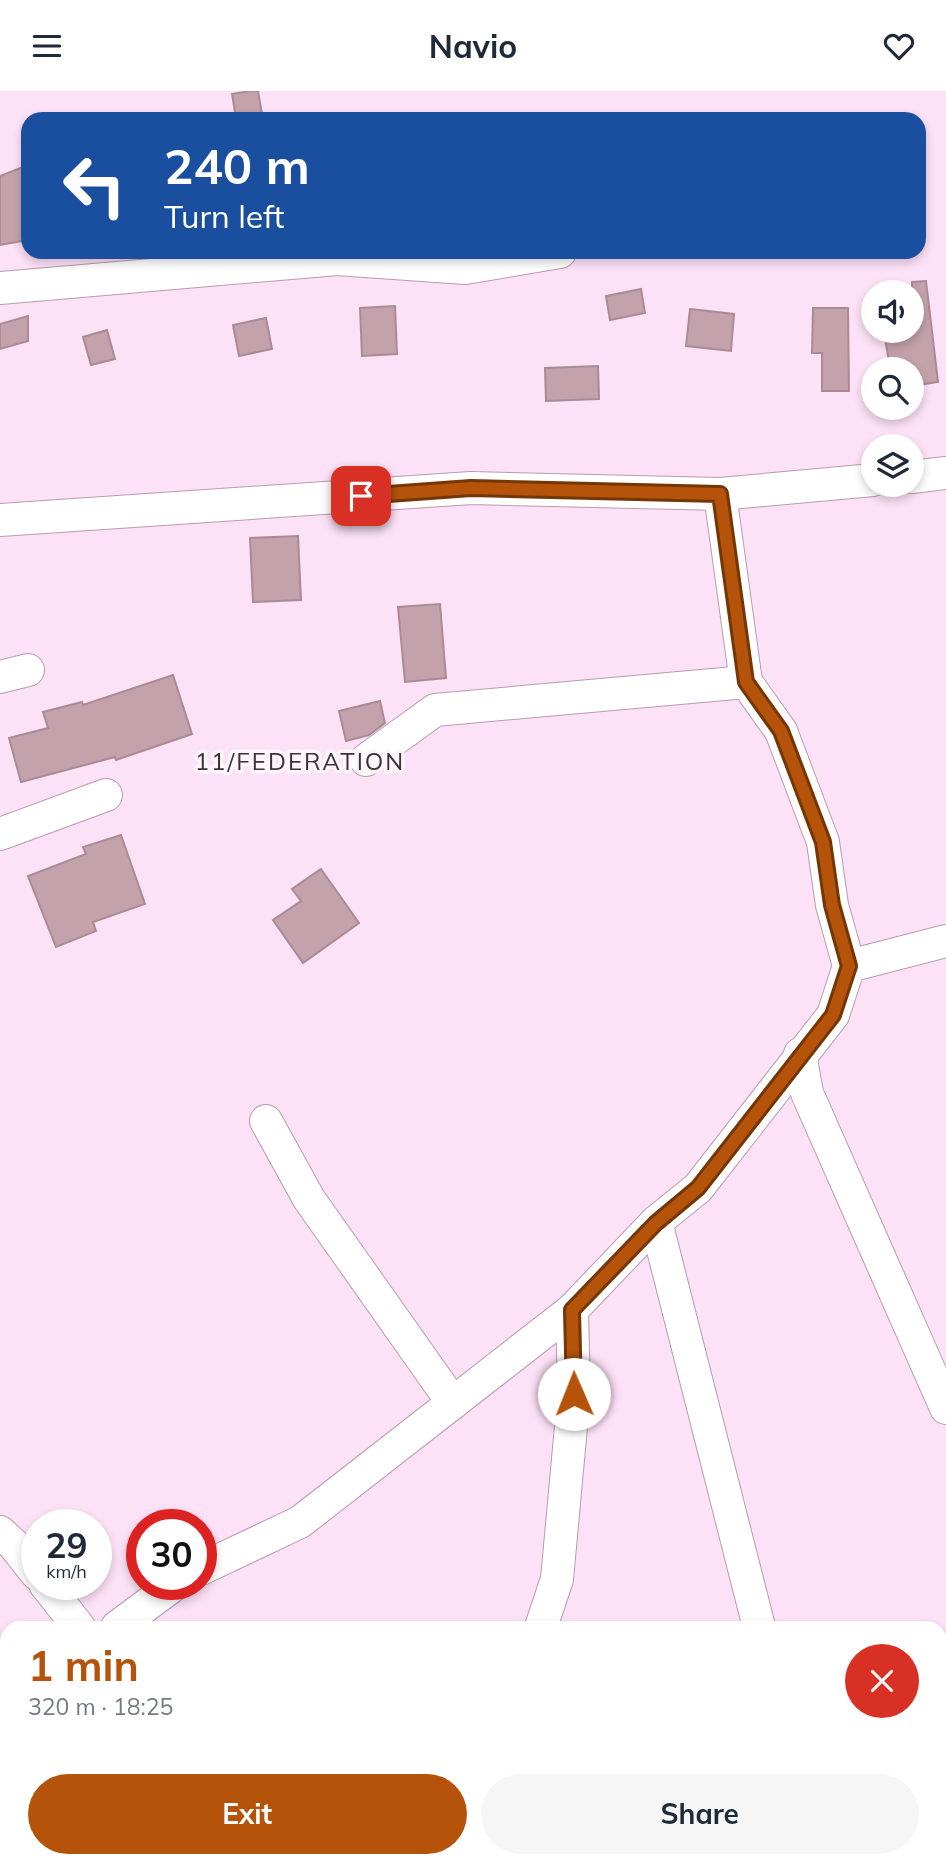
<!DOCTYPE html>
<meta charset="utf-8">
<style>
:root{--surface:#fff;--page:#f6f6f7;--text:#1f2937;--muted:#747a83;--accent:#b45309}
body{margin:0;font-family:Mulish,sans-serif;background:var(--page);color:var(--text);height:100vh;display:flex;flex-direction:column;font-size:26px;white-space:nowrap}
*{box-sizing:border-box;margin:0}
p{font-size:23px;color:var(--muted)}
.icon{flex:none;width:38px;height:38px;fill:none;stroke:currentColor;stroke-width:2;stroke-linecap:round;stroke-linejoin:round}
.map{position:relative;flex:1;overflow:hidden}
.side{position:absolute;left:0px;top:1530px;width:947px;height:247px;display:flex;flex-direction:column;background:var(--surface);border-radius:21px 21px 0 0;box-shadow:0 4px 10px #0003}
.side>*{flex:none}
.top-card{position:absolute;left:21px;top:21px;width:905px;height:147px;border-radius:21px;box-shadow:0 4px 10px #0003;background:#1a4fa0;color:#fff;overflow:hidden}
.controls{position:absolute;left:861px;top:189px;display:grid;gap:14px}
.controls a{display:grid;place-items:center;width:63px;height:63px;border-radius:50%;background:var(--surface);box-shadow:0 4px 10px #0003;font-size:35px}
.speed{position:absolute;left:21px;top:1418px;display:flex;gap:14px;font-size:35px;font-weight:700;text-align:center}
.speed>*{display:grid;place-content:center;width:91px;height:91px;border-radius:50%;background:var(--surface);box-shadow:0 4px 10px #0003;line-height:1}
.speed small{font-size:18px;font-weight:400}
.speed .limit{border:10px solid #d22;background:#fff;color:#111}
.pin{position:absolute;display:grid;place-items:center;width:60px;height:60px;color:#fff;margin:-30px;border-radius:14px;box-shadow:0 4px 10px #0006}
.me{position:absolute;width:77px;margin:-38px;rotate:359deg;stroke-linejoin:round;filter:drop-shadow(0 0 5px #0008)}
.turn{display:flex;align-items:center;gap:24px;height:147px;padding:0 28px;font-size:32px}
.turn .icon{width:91px;height:91px;stroke-width:2.5}
.turn b{display:block;font-size:49px;line-height:60px}
.round{display:grid;place-items:center;flex:none;width:74px;height:74px;border-radius:37px;background:var(--page)}
.headline{display:flex;align-items:center;justify-content:space-between;height:119px;padding:0 28px}
h1{font-size:42px;font-weight:700;line-height:52px;color:var(--accent)}
.cta{display:flex;gap:14px;margin-top:auto;padding:14px 28px}
.cta a{flex:1;height:80px;border-radius:42px;background:var(--accent);color:#fff;font-size:28px;font-weight:700;line-height:80px;text-align:center}
.cta a+a{background:var(--page);color:var(--text)}
header{display:flex;justify-content:space-between;align-items:center;height:91px;padding:0 28px;background:var(--surface);font-size:32px;font-weight:700}
.map>svg:first-child{display:block}
</style>
<header><svg class="icon" aria-label="menu" viewBox="0 0 24 24"><path d="M4 6h16M4 12h16M4 18h16"/></svg>Navio<svg class="icon" aria-label="heart" viewBox="0 0 24 24"><path d="M12 20l-8-8c-3-5 5-10 8-4 3-6 11-1 8 4z"/></svg></header>
<div class="map">
<svg width="946" height="1775" viewBox="0 0 946 1775">
<rect width="100%" height="100%" fill="#fde1f6"/>
<!-- building -->
<g fill="#c4a2ab" stroke="#ab8a93" stroke-width="2">
<path d="M249,0H258L262,23L236,27L232,3Z"/>
<path d="M28,74V149L0,154V85Z"/>
<path d="M926,190L938,291L912,295V278H890L884,240H912V191Z"/>
<path d="M641,198L645,222L610,229L606,205Z"/>
<path d="M395,215L397,263L362,265L360,217Z"/>
<path d="M813,217H848L849,300H822V262H812Z"/>
<path d="M690,218L734,223L731,260L686,255Z"/>
<path d="M28,225V250L0,258V233Z"/>
<path d="M266,227L272,258L239,265L233,234Z"/>
<path d="M107,239L115,268L91,274L83,246Z"/>
<path d="M598,275L599,308L546,310L545,277Z"/>
<path d="M298,445L301,509L253,511L250,447Z"/>
<path d="M440,513L446,587L405,591L398,516Z"/>
<path d="M173,584L192,643L116,669L115,666L21,691L9,647L48,637L43,621L82,611L83,614Z"/>
<path d="M380,610L385,632L369,644L346,650L339,620Z"/>
<path d="M121,744L145,813L93,831L96,840L56,856L28,785L86,763L83,756Z"/>
<path d="M321,778L359,832L303,872L273,829L301,810L292,798Z"/>
</g>
<g fill="none" stroke-linecap="round" stroke-linejoin="round">
<defs>
<g id="street">
<path d="M0,197L337,168L465,177L560,161"/>
<path d="M912,386L946,382"/>
<path d="M0,429L471,397L720,403L873,389"/>
<path d="M0,586L28,579"/>
<path d="M366,669L435,619L746,591"/>
<path d="M0,743L106,704"/>
<path d="M849,875L946,850"/>
<path d="M800,963L807,1002L946,1317"/>
<path d="M266,1030L309,1108L453,1312"/>
<path d="M656,1131L759,1536"/>
<path d="M0,1441L13,1453L37,1483"/>
<path d="M201,1478L300,1431L572,1219"/>
<path d="M45,1493L79,1536"/>
<path d="M117,1536L175,1493"/>
<path d="M541,1536L557,1488L574,1303L572,1219L656,1131L698,1097L833,924L849,875L832,814L823,751L781,640L746,591L720,403"/>
<path d="M0,1613L7,1609"/>
<path d="M889,1769L890,1775"/>
<path d="M406,1775L409,1769"/>
</g>
</defs>
<!-- street casing -->
<use href="#street" stroke="#b69caf" stroke-width="34"/>
<!-- street -->
<use href="#street" stroke="#fff" stroke-width="32"/>
</g>
<g fill="none" stroke-linecap="round" stroke-linejoin="round">
<defs>
<path id="route" d="M361,405L471,397L720,403L746,591L781,640L823,751L832,814L849,875L833,924L698,1097L656,1132L572,1219L574,1303"/>
</defs>
<!-- route casing -->
<use href="#route" stroke="#753606" stroke-width="18"/>
<!-- route -->
<use href="#route" stroke="#b45309" stroke-width="12"/>
</g>
<g text-anchor="middle" dominant-baseline="central" stroke-width="7" stroke-linejoin="round" paint-order="stroke">
<!-- quarter labels -->
<g font-size="24" letter-spacing="2" fill="#3c3139" stroke="#fcf6fa">
<text x="300" y="670">11/FEDERATION</text>
</g>
</g>
</svg>
<div class="controls">
<a><svg class="icon" aria-label="sound" viewBox="0 0 24 24"><path d="M4 9h4l5-4v14l-5-4H4zM17 9q2 3 0 6"/></svg></a>
<a><svg class="icon" aria-label="search" viewBox="0 0 24 24"><circle cx="10" cy="10" r="6"/><path d="M15 15l6 6"/></svg></a>
<a><svg class="icon" aria-label="layers" viewBox="0 0 24 24"><path d="M12 4l9 5-9 5-9-5zM3 14l9 5 9-5"/></svg></a>
</div>
<div class="speed"><div>29<small>km/h</small></div><div class="limit">30</div></div>
<div class="pin" style="left:361px;top:405px;background:#d93025"><svg class="icon" aria-label="arrive" viewBox="0 0 24 24"><path d="M6 21V4h12l-3 4 3 4H6"/></svg></div>
<svg class="me" style="left:574px;top:1303px" viewBox="-20 -20 40 40"><circle r="19" fill="#fff"/><path d="M0-13L10 11 0 6-10 11z" fill="#b45309"/></svg>
<div class="top-card">
<div class="turn"><svg class="icon" aria-label="left" viewBox="0 0 24 24"><path d="M17 20v-9H6M10 6l-5 5 5 5"/></svg><div><b>240 m</b>Turn left</div></div>
</div>
<section class="side">
<div class="headline"><div><h1>1 min</h1><p>320 m · 18:25</p></div><a class="round" style="background:#d93025;color:#fff"><svg class="icon" aria-label="close" viewBox="0 0 24 24"><path d="M6 6l12 12M18 6L6 18"/></svg></a></div>
<div class="cta"><a>Exit</a><a>Share</a></div>
</section>
</div>
